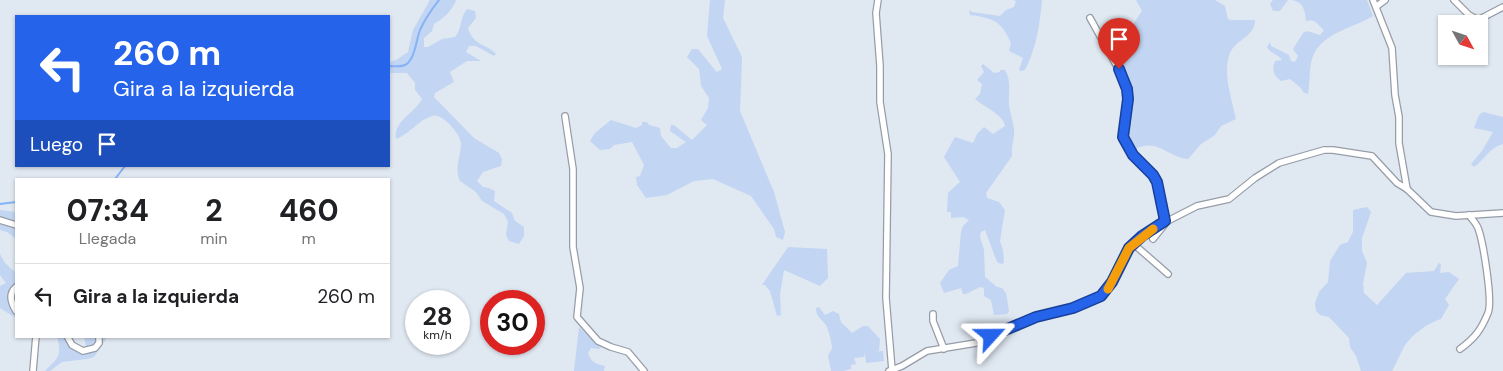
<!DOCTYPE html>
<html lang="es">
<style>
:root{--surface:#fff;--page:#f2f2f2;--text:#202124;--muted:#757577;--line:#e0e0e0}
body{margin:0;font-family:"DM Sans",sans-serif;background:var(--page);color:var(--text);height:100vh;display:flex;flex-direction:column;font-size:19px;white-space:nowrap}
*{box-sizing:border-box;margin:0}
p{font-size:16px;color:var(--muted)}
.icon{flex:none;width:28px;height:28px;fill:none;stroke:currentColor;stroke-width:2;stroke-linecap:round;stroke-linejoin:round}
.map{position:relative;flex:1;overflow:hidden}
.side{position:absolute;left:15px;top:178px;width:375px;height:160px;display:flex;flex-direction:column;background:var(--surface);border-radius:0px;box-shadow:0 1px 4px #0004}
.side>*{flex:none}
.guide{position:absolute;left:15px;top:15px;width:375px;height:152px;border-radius:0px;box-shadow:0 1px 4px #0004;background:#2563eb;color:#fff;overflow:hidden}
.needle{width:32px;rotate:130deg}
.fabs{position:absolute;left:1438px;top:15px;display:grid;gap:10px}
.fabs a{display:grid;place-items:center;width:50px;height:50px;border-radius:0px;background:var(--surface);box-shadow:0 1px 4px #0004;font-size:25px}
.speed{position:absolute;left:405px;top:290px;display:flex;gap:10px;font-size:25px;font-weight:700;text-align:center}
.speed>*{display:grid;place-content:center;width:65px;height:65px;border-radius:50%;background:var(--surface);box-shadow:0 1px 4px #0004;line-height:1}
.speed small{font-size:12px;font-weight:400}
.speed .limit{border:8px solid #d22;background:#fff;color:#111}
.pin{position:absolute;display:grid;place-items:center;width:42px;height:42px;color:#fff;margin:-51px -21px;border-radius:50% 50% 50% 0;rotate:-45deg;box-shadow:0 0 5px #0007}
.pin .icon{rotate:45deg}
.me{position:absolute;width:55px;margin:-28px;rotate:66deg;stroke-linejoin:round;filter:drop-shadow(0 0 4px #0008)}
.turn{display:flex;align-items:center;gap:18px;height:105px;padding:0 15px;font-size:22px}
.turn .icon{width:65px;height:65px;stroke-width:2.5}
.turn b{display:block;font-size:35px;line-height:42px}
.then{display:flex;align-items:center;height:48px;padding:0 15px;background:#0003;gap:10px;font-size:19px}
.eta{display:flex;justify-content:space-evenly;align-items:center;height:85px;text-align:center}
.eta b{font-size:30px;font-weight:700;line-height:35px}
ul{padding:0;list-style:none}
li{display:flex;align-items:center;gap:15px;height:65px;padding:0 15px;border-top:1px solid var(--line)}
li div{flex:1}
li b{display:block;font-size:19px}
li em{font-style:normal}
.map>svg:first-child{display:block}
</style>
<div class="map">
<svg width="1503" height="371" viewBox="0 0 1503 371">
<rect width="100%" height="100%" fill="#e0e8f2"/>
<!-- green -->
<g fill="#c2d5f2">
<path d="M430,0H456C452,11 444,18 434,24L432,31L424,38V47H428L442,39L455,37C462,29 460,17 467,9L475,11L476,18L468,28C473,46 486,43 496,54L494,56L476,46H469L466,52L481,61H467L450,72L454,82L435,93L434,97L474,138L499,153L502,159L501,166L483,172L477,181L483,187L489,188L495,191L494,201L512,213L515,221L524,227V236L519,244L509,241L506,235L508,222L504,214L482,201L476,192L460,181C454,168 461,156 461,143C460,133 441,112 432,116C418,120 410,134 396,139C393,121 415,113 422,99L415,90V83L407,73H391L389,64L392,61L396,60L408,52L413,30Z"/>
<path d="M710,0H725L723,18L742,57L740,111L774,192L785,232L783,240L776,237L774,229L751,196L713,179L694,181L667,195L646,198L637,185L636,177L640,176L644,165L632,142L614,145L610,149L600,150L590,141L595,133L611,120L636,128L642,125V122H647L649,125L660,128L661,136L671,148H677L686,142L670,131L671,125H674L692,140L707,125L701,120L708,108L709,98L701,86L699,69L687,57L692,49H698L715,70L717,72L722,69L707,36Z"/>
<path d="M1013,0H1042C1040,24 1036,49 1025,70L1021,71L1019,70L1023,58L1009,51L1011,43C1001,20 992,18 970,15L969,10L972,12L1000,16L1006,10L1014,7L1016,1Z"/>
<path d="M1136,0H1215L1225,6L1228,19L1231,20H1255C1255,37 1236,39 1230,53C1222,72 1232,99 1236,119L1221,126L1215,135L1201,144L1188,159C1165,157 1157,135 1130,152L1121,137L1127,106L1123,79L1109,55L1121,42L1142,11Z"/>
<path d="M1273,0H1367L1373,16C1350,30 1317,33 1311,63C1309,73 1310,84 1308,94L1303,92L1301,88L1290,79L1281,81C1273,75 1272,70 1275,61L1282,60C1278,54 1271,54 1267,47L1270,42L1271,46L1289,55L1291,61L1295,62L1298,56L1293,49L1303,33L1307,31L1320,35L1324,30C1317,25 1316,18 1306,21C1305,8 1302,0 1288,0L1280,11H1273L1270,4Z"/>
<path d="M983,64L994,73L1000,72V70H1005C1012,83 1008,92 1009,105C1010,113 1013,121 1014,129C1015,138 1011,146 1012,156L986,193L987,198L999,202L1005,210L1000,241L1003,250L1004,263L1001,264L997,262L985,230L981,232L980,237L984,250L985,277L997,287L1002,288L1006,293L1009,311L1007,314L994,315L991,300L984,296V288L980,287L966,294H963L961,288L944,293L940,283L949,270L958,266L961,232L963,226L969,220L963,217L951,218V212H947L948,193L960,182L944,157L955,137L973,143L977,134L984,127L993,134L1005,126C1004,115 983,106 975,99L980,94L982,84L977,80L984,72L981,66Z"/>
<path d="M1483,112L1503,117V144C1490,147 1484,160 1474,167L1471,164L1482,151L1493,132L1474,128L1479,115Z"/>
<path d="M1367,207L1371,212L1362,238V251L1367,263L1363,284L1364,293L1377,305L1406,273L1434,271L1439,263L1441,264L1440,273L1449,272L1459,279L1445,299L1449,305L1441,319C1428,323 1409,336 1403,349C1399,356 1396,364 1392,371H1361L1356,356L1350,347L1349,338L1329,317L1320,315L1316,311L1315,303L1319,292L1328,282L1330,261L1340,245L1348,242L1353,232V210Z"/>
<path d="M0,210L16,212V239L7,232L0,230Z"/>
<path d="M788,247L827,249L828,278L820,286L784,270L780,294L781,315L777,316L770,291L765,285H762Z"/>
<path d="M0,254L5,263L16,273V318L0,308V286L6,283L0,275Z"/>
<path d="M819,307L825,315L833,311L839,314L841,322L852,333L863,326H868L880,339L879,351L872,352L883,351L884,361L866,363L865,353L864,357L854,358L856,364L851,365V369L843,371H831L828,355C829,354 832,349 832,348C832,343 828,328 826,325C821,318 816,317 816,308Z"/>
<path d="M579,327L601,348L599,349L591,348L588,353C590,362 597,364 605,366L604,371H574Z"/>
<path d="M57,336H70L75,344L80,348L86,347L84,336H108L94,357L87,359L62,362L50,371H45C59,357 62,356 57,336Z"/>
</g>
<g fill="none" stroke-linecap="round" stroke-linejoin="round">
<!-- stream -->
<g stroke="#84b3f9" stroke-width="2">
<path d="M389,66C395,66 403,68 408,63C416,55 416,40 420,30C425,19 432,9 439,0"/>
<path d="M115,179L125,166"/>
<path d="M0,204L16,202"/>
</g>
<defs>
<g id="minor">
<path d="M878,0L876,13L880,66V102L888,154L886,298L892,370"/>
<path d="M1373,0L1392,48L1395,95L1399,117V143L1407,189"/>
<path d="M1454,0L1469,15L1478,20L1503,7"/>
<path d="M1377,6L1385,0"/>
<path d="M1090,18L1124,79L1128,99L1123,137L1133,155L1153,175L1157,182L1165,224L1153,239"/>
<path d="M565,116L573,169V247L580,288L577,317L598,341L611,347L628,352L644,371"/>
<path d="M0,220L16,225"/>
<path d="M1137,247L1168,274"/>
<path d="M16,287C8,294 11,303 16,311"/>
<path d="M933,314V321L944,349"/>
<path d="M67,336L72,345L83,351L95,348L99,343V336"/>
<path d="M1460,349C1475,338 1481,330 1488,313C1493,301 1483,241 1478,228C1476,223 1472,219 1469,215"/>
<path d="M33,371L36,336"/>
<path d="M889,371L902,366L927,351L976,343L1036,317L1073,308L1095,300L1106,292L1113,282L1129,248L1152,229L1197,206L1229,199L1255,178L1279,163L1324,150H1333L1372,156L1397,183L1407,189L1431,212L1456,216L1503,213"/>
</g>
</defs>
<!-- minor casing -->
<use href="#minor" stroke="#979da7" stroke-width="8"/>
<!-- minor -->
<use href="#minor" stroke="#fff" stroke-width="5.5"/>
</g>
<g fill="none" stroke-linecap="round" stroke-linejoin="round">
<defs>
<path id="route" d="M991,336L1036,317L1073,308L1101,296L1112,282L1129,248L1142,236L1165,221L1157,182L1153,175L1133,155L1123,137L1128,99L1127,89L1119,69"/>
</defs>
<!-- route casing -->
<use href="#route" stroke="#184099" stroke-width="12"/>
<!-- route -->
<use href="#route" stroke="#2563eb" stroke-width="9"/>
<!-- slow -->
<path stroke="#f59e0b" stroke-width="9" d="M1108,289L1129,248L1153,229"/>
</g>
</svg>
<div class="fabs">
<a><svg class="needle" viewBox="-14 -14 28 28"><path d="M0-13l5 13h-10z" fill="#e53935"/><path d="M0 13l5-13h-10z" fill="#757577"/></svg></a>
</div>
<div class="speed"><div>28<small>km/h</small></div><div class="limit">30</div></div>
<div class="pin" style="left:1119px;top:69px;background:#d93025"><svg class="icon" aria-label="arrive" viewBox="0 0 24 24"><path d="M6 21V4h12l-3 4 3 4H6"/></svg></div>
<svg class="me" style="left:991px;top:336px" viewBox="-20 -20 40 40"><path d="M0-17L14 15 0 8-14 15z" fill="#2563eb" stroke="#fff" stroke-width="4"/></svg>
<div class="guide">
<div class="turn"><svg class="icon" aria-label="left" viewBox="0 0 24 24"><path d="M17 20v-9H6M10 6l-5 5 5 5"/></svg><div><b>260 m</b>Gira a la izquierda</div></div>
<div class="then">Luego<svg class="icon" aria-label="arrive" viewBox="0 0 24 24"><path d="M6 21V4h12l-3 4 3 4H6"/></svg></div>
</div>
<section class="side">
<div class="eta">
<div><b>07:34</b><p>Llegada</p></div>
<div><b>2</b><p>min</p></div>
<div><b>460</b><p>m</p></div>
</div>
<ul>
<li><svg class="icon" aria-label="left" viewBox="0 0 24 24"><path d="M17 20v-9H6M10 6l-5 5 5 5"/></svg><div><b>Gira a la izquierda</b></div><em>260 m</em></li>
</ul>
</section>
</div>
